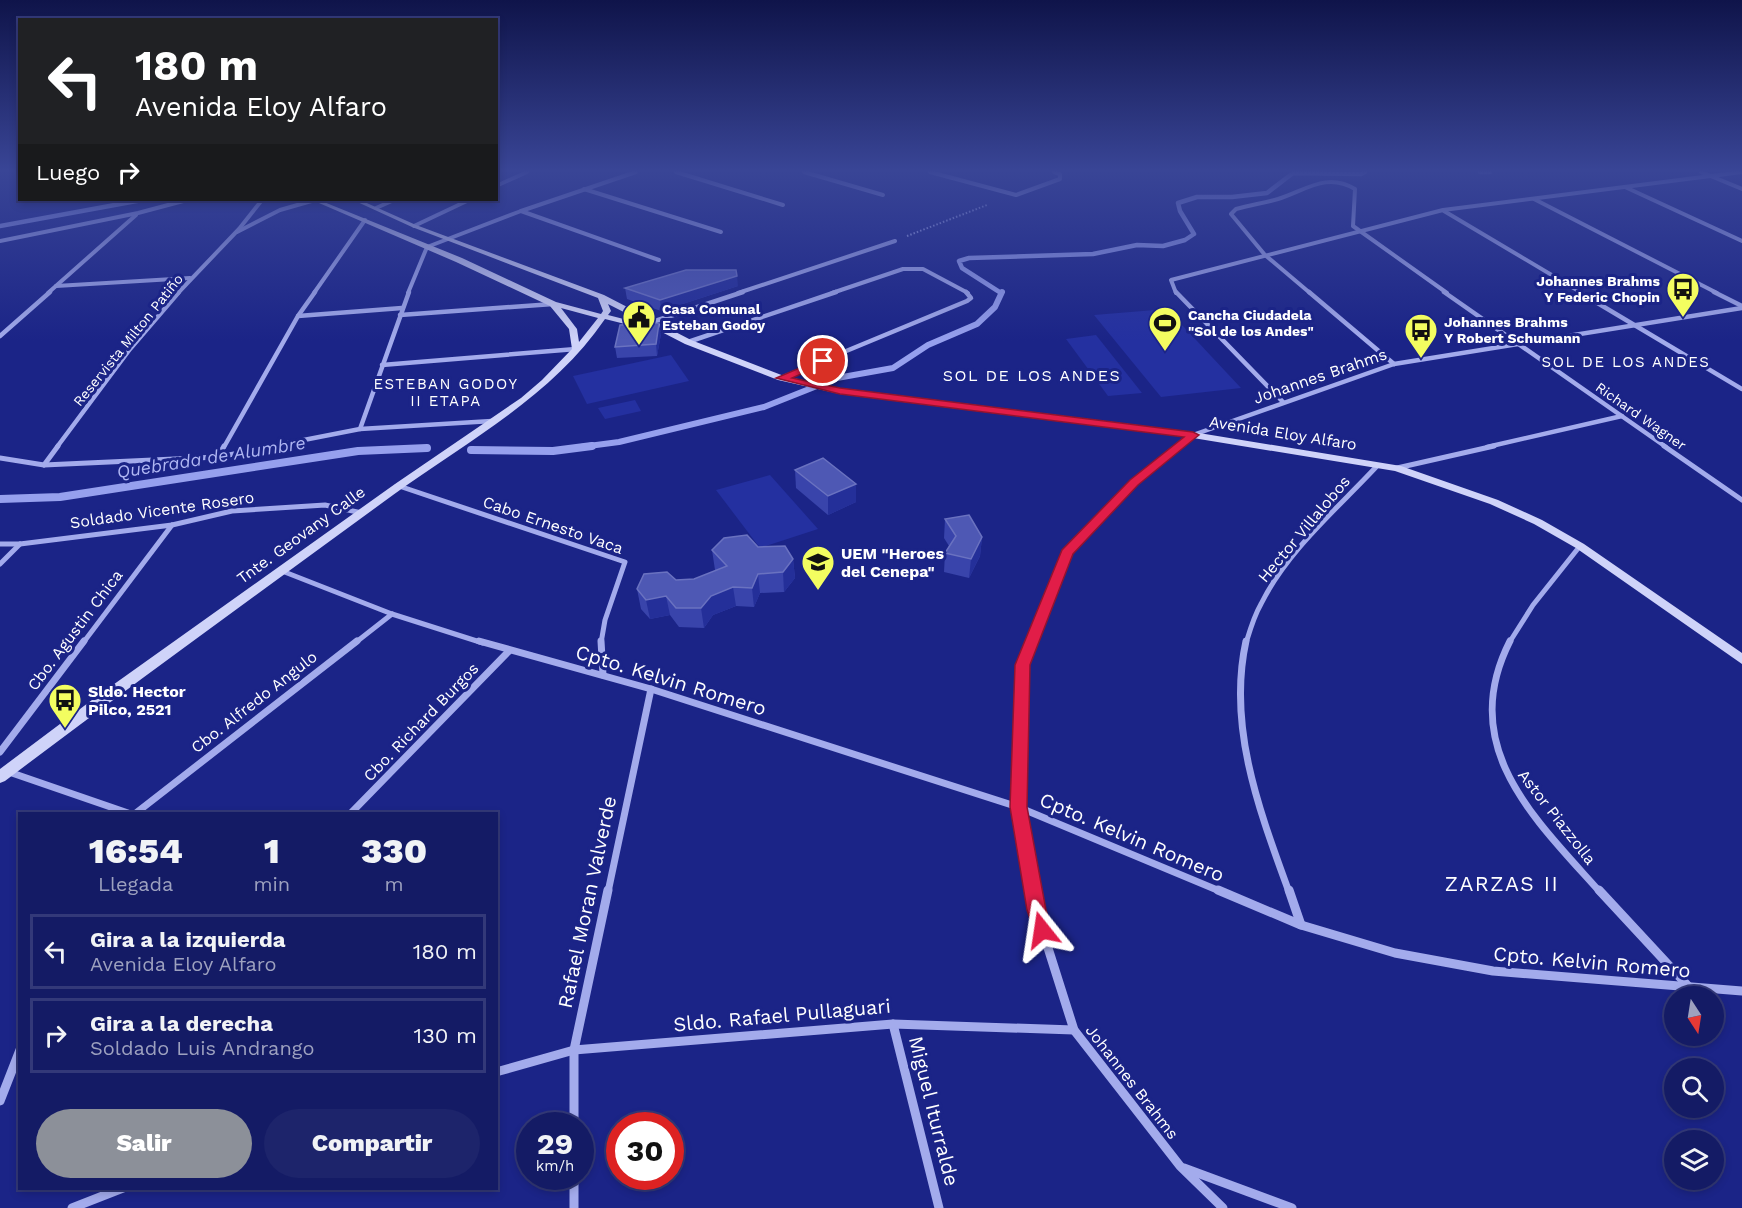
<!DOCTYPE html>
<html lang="es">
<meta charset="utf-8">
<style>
:root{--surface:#141b65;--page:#1d246b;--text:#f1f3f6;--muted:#9da1bf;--line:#333979;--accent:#8c9099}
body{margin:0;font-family:"Work Sans",sans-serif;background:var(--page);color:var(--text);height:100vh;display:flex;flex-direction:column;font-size:22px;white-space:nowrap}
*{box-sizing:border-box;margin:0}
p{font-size:20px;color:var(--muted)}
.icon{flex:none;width:33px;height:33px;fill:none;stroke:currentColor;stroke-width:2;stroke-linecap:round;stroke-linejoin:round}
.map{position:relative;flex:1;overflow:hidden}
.panel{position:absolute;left:18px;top:812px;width:480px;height:378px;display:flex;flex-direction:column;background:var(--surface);border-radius:0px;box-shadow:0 3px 9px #0003,0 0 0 2px var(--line)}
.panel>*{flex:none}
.banner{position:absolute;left:18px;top:18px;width:480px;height:183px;border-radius:0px;box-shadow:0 3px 9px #0003,0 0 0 2px var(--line);background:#202124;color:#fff;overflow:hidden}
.needle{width:39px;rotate:168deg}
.controls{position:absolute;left:1664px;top:986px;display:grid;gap:12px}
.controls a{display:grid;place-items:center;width:60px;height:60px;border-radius:50%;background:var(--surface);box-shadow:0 3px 9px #0003,0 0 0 2px var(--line);font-size:30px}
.speed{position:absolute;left:516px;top:1112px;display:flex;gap:12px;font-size:30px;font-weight:700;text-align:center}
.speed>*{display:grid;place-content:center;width:78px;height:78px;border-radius:50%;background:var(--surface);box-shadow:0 3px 9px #0003,0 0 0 2px var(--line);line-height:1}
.speed small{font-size:15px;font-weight:400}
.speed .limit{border:9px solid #d22;background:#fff;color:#111}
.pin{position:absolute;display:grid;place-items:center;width:51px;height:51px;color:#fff;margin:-26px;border:3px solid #fff;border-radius:50%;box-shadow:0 2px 6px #0007}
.me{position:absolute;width:66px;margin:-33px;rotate:345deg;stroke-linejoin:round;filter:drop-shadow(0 0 4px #0008)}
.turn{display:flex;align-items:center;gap:21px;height:126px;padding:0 18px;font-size:27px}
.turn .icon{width:78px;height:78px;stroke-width:2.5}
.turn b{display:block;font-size:42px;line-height:51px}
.then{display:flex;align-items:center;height:57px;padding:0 18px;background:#0003;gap:12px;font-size:22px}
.eta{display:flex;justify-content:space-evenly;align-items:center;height:102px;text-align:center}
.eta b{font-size:36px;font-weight:800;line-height:42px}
.action{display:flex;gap:12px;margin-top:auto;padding:12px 18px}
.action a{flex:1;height:69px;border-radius:36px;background:var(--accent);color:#fff;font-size:24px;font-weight:800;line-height:69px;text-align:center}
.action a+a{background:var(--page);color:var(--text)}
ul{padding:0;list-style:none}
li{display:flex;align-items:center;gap:18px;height:75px;margin:0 12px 9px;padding:0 6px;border:3px solid var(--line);border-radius:0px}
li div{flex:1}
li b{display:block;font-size:22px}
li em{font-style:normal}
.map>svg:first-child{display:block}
</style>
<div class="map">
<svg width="1742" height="1208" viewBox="0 0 1742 1208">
<rect width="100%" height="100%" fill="#1b2487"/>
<!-- green -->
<g fill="#2430a0">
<path d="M1167,309L1241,388L1161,397L1094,315Z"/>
<path d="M1096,335L1142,393L1108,396L1066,339Z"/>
<path d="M671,355L689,381L587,404L573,376Z"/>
<path d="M635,400L641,411L605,419L598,408Z"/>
<path d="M770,475L818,529L760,548L716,490Z"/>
</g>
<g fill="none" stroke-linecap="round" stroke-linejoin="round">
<!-- stream-far2 -->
<g stroke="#96a0ee" stroke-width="4.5">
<path d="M1480,172H1490"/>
<path d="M0,226L142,200"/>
<path d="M1001,293L962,268L959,261L969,258L1093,254L1137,245L1163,246L1185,240L1194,234L1180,211L1178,203L1197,197H1232L1267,193L1293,173L1361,174L1365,172"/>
</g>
<!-- stream-far1 -->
<path stroke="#96a0ee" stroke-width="6" d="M581,447L619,442L764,407L837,378L893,368L928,345L977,324L995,307L1002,292"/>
<!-- stream -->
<g stroke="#96a0ee" stroke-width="8">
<path d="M471,450L553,451L592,446"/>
<path d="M0,499L60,497L358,451L427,448"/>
</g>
<!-- path -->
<path stroke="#a3abec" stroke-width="2" stroke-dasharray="1.5 2" stroke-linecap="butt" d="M907,236L987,205"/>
<!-- street-far4 -->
<g stroke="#a3abec" stroke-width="4">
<path d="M676,172L783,205"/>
<path d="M804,172L883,195"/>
<path d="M930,172L1016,195L1060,179V174L1054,172"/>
<path d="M1701,172L1742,189"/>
<path d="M496,186L527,172"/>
<path d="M1625,187L1742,241"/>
<path d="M584,189L721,232"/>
<path d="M1534,199L1717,293"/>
<path d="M376,208L394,200"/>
<path d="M521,211L659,260"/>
<path d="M1444,211L1582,293"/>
<path d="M414,226L469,200"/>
<path d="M237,232L280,210L315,200"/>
<path d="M0,241L138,213L187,200"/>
<path d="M56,286L190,278"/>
<path d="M48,293L136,215"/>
<path d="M178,293L239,229L262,200"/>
<path d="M314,293L365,220"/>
<path d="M408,293L427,247L521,211L636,172"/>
<path d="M738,293L895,241"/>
<path d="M832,293L903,269H923L968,293"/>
<path d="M1176,293L1171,280L1443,210L1742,172"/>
<path d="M1310,293L1265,255L1231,214L1236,209C1250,205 1264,203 1278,199C1306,190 1327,172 1355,189L1353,226L1447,293"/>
</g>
<!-- street-far3 -->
<g stroke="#a3abec" stroke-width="4.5">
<path d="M1176,292L1283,402"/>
<path d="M1309,292L1394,364"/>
<path d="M1444,292L1666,447"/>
<path d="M1579,292L1742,389"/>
<path d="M1714,292L1742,306"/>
<path d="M400,315L553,304"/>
<path d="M298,316L402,308"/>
<path d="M640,326L743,292"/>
<path d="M0,336L50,292"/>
<path d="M688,342L836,292"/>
<path d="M382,365L576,349"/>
<path d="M781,378L967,301L971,298L966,292"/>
<path d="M360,429L409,292"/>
<path d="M57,447L130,349L179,292"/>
<path d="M224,447L298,316L315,292"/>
<path d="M268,447L360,429L492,421"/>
<path d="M1178,447L1193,435L1394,364L1742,308"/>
<path d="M1487,447L1622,416"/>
</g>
<!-- street-far2 -->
<g stroke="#a3abec" stroke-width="5">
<path d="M1664,446L1742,500"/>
<path d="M218,457L224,446"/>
<path d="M0,458L44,465L218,457L276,446"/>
<path d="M44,465L58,446"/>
<path d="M1397,468L1494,446"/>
<path d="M399,486L625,562L605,620L601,643"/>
<path d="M0,544H20L172,525L232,511L325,505L362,513"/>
<path d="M0,564L20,544"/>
<path d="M282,571L392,614L483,643"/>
<path d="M83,643L172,525"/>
<path d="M355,643L392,614"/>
<path d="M1031,643L1067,553L1134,482L1180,446"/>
<path d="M1246,643C1250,630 1254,616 1261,604C1287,551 1337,509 1377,466"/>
<path d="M1509,643L1533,605L1580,546"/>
</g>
<!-- street-far1 -->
<g stroke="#a3abec" stroke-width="7">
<path d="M479,641L651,689L1018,807L1222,892"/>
<path d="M601,641L603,675"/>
<path d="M1031,641L1022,665L1018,807L1033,892"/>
<path d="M1246,641C1227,727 1260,812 1289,892"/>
<path d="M1510,641C1456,747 1535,819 1600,892"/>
<path d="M0,752L84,641"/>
<path d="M9,772L128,813"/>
<path d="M136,813L357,641"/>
<path d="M351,813L509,651"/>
<path d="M608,892L651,689"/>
</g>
<!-- street -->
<g stroke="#a3abec" stroke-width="9">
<path d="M1033,890L1036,910L1074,1030L1180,1166L1223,1208"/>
<path d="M1218,890L1301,925L1395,953L1493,971L1742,991"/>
<path d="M1289,890L1301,925"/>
<path d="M1599,890L1688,986"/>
<path d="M893,1024L939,1208"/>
<path d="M496,1072L574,1050L893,1024L1074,1030"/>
<path d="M0,1101L20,1050"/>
<path d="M574,1125V1050L608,890"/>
<path d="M1184,1168L1292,1208"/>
<path d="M574,1176V1208"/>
<path d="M72,1208L123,1188"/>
</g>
<!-- secondary -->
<path fill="#cfd3f9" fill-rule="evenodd" d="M312,200H319L462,258L556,302L601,314L603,311L598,298L412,227L353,200H360L416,225L604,295L691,340L784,376L840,388L1193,432L1401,466L1498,500L1542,520L1584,544L1742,653V664L1576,548L1534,524L1490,504L1395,471L1193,438L840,394L778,380L685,344L652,327V330H649L605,319C552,397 467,441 393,495C263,590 133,684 5,781L0,783V769L96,697L395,484L521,398L542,380L572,349L569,329L550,306L456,262ZM608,304L651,326L608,315L611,311ZM561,308L598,318L579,342L577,329Z"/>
</g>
<!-- wall -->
<g fill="#3944ab">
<path d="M738,286L661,311L627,299L625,288Z"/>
<path d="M661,334L657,356L617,358L615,347Z"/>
<path d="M795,470L856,484V502L828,515L796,488Z"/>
<path d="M945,519L982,537L980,556L969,578L944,572L945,553L949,546L944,538Z"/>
<path d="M758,547L793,559L795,578L784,592L760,593L754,607L736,606L713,615L704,628L679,627L670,615L650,619L641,609L637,589L676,580L694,579L716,571L715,570L712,550Z"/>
</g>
<!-- shaded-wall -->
<g fill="#242f99">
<path d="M737,276L738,286L661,311L660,300Z"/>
<path d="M659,323L661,334L657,356L656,344Z"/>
<path d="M856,484V502L828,515V496Z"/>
<path d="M982,537L980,556L969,578L971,559Z"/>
<path d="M793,559L795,578L784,592L783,572Z"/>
<path d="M758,574L760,593L754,607L752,588Z"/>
<path d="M733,587L736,606L713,615L704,628L701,608L711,596Z"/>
<path d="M666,596L670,615L650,619L646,600Z"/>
</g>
<!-- building -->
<g fill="#4e58b4" stroke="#6a72c0" stroke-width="1.5">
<path d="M686,270H736L737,276L660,300L625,288Z"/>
<path d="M659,323L656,344L615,347L620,325Z"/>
<path d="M823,458L856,484L828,496L795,470Z"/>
<path d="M969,515L982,537L971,559L945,553L956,536L945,519Z"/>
<path d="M747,535L758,547L785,546L793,559L783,572L758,574L752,588L733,587L711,596L701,608H676L666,596L646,600L637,589L644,574L667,572L676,580L694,579L727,566L712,550L724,538Z"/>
</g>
<!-- sky -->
<linearGradient id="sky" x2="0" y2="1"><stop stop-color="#0f144a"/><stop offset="0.5" stop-color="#394596"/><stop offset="1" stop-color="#394596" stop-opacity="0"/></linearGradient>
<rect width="1742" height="341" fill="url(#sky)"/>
<!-- route -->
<path fill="#e11d48" stroke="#92132f" stroke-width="1.5" d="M823,358L828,361L826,363L792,378L840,388L1193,432L1199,435L1138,485L1073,554L1030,665L1027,807L1046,910L1052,930L1049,936L1042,938L1036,936L1027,910L1010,807L1015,665L1062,550L1130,480L1184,437L840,394L776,378Z"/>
<!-- icons -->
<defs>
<symbol id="bus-pin" viewBox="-11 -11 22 30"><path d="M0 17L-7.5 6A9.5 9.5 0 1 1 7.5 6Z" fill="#f3fd60" stroke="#1b2487"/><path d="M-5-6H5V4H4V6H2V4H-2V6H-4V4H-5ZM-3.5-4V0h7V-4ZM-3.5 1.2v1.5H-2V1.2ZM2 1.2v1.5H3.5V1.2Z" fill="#111"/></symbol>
<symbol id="civic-pin" viewBox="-11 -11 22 30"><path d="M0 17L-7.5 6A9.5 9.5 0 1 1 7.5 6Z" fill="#f3fd60" stroke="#1b2487"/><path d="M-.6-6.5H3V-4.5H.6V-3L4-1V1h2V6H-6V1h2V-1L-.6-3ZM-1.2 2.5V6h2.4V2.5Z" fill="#111"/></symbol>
<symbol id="stadium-pin" viewBox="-11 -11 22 30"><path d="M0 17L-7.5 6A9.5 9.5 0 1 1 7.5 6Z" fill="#f3fd60" stroke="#1b2487"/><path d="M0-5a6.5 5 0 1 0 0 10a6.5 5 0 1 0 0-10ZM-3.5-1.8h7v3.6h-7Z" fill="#111"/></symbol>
<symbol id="school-pin" viewBox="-11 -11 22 30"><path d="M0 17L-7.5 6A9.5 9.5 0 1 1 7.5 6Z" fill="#f3fd60" stroke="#1b2487"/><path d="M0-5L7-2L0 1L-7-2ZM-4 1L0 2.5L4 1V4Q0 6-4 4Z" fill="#111"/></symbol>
</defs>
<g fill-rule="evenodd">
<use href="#bus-pin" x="1664" y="270" width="38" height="52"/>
<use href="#civic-pin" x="620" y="298" width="38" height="52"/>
<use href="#stadium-pin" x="1146" y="304" width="38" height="52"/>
<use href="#bus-pin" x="1402" y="311" width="38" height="52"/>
<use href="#school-pin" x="799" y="543" width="38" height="52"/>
<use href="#bus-pin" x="46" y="681" width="38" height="52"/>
</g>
<g text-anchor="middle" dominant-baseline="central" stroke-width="6" stroke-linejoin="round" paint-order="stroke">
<!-- far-poi labels -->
<g font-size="14" font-weight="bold" fill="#fff" stroke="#1b2487" text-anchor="start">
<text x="1660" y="281" text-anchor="end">Johannes Brahms<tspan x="1660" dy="16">Y Federic Chopin</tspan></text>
<text x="662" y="309">Casa Comunal<tspan x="662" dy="16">Esteban Godoy</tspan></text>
<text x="1188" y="315">Cancha Ciudadela<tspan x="1188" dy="16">"Sol de los Andes"</tspan></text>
<text x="1444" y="322">Johannes Brahms<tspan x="1444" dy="16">Y Robert Schumann</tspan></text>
</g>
<!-- far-street labels -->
<g font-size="14" fill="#fff" stroke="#1b2487">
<text transform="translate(128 340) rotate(-51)">Reservista Milton Patiño</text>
<text transform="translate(1641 416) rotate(35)">Richard Wagner</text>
</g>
<!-- far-neighbourhood labels -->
<g font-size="15" letter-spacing="1.5" fill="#fff" stroke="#1b2487">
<text x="1626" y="362">SOL DE LOS ANDES</text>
<text x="446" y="384">ESTEBAN GODOY<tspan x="446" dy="17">II ETAPA</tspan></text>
</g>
<!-- far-quarter labels -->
<g font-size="16" letter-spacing="1.5" fill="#fff" stroke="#1b2487">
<text x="1032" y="375">SOL DE LOS ANDES</text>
</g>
<!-- street labels -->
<g font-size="16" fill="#fff" stroke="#1b2487">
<text transform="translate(1320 376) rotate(-19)">Johannes Brahms</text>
<text transform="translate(1283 433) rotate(9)">Avenida Eloy Alfaro</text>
<text transform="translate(162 510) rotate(-8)">Soldado Vicente Rosero</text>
<text transform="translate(553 525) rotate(19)">Cabo Ernesto Vaca</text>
<text transform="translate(1304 529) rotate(-50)">Hector Villalobos</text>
<text transform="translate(301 535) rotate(-36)">Tnte. Geovany Calle</text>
<text transform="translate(75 630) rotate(-53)">Cbo. Agustin Chica</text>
<text transform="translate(254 702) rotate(-38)">Cbo. Alfredo Angulo</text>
<text transform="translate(421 722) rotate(-46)">Cbo. Richard Burgos</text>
<text transform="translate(1557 817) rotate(52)">Astor Piazzolla</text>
<text transform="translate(1132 1082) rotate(52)">Johannes Brahms</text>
</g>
<!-- poi labels -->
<g font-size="16" font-weight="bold" fill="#fff" stroke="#1b2487" text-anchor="start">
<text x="841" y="553">UEM "Heroes<tspan x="841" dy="18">del Cenepa"</tspan></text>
<text x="88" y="691">Sldo. Hector<tspan x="88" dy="18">Pilco, 2521</tspan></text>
</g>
<!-- water labels -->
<g font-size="18" font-style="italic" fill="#afb6f3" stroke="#1b2487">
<text transform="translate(211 457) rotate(-9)">Quebrada de Alumbre</text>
</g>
<!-- near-street labels -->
<g font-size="20" fill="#fff" stroke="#1b2487">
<text transform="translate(671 680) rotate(17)">Cpto. Kelvin Romero</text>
<text transform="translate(1132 837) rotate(23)">Cpto. Kelvin Romero</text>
<text transform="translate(587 902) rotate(-78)">Rafael Moran Valverde</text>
<text transform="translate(1592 962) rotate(5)">Cpto. Kelvin Romero</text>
<text transform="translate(782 1015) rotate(-5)">Sldo. Rafael Pullaguari</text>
<text transform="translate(934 1111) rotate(76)">Miguel Iturralde</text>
</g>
<!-- near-neighbourhood labels -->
<g font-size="21" letter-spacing="1.5" fill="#fff" stroke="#1b2487">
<text x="1502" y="883">ZARZAS II</text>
</g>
</g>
</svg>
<div class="controls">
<a><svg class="needle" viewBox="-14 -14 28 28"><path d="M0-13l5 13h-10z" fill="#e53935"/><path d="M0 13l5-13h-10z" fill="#9da1bf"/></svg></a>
<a><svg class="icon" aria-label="search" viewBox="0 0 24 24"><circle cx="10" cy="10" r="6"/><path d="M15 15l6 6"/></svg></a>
<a><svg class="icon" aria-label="layers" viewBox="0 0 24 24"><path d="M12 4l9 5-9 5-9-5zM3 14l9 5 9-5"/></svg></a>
</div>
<div class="speed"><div>29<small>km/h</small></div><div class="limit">30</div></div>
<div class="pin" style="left:823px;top:361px;background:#d93025"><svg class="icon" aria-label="arrive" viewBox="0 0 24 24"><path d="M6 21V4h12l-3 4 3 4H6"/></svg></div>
<svg class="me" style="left:1042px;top:930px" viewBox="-20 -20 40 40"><path d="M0-17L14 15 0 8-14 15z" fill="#e11d48" stroke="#fff" stroke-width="4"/></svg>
<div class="banner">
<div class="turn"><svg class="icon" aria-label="left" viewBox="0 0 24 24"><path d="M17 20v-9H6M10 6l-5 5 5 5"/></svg><div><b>180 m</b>Avenida Eloy Alfaro</div></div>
<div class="then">Luego<svg class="icon" aria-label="right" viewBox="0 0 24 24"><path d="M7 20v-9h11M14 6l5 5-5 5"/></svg></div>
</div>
<section class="panel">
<div class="eta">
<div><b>16:54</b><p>Llegada</p></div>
<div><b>1</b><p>min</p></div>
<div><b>330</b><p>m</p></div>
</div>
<ul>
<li><svg class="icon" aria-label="left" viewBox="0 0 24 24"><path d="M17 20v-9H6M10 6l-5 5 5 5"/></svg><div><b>Gira a la izquierda</b><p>Avenida Eloy Alfaro</p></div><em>180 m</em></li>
<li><svg class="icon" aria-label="right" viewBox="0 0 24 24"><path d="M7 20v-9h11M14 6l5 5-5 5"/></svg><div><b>Gira a la derecha</b><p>Soldado Luis Andrango</p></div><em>130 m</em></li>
</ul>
<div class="action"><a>Salir</a><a>Compartir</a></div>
</section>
</div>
